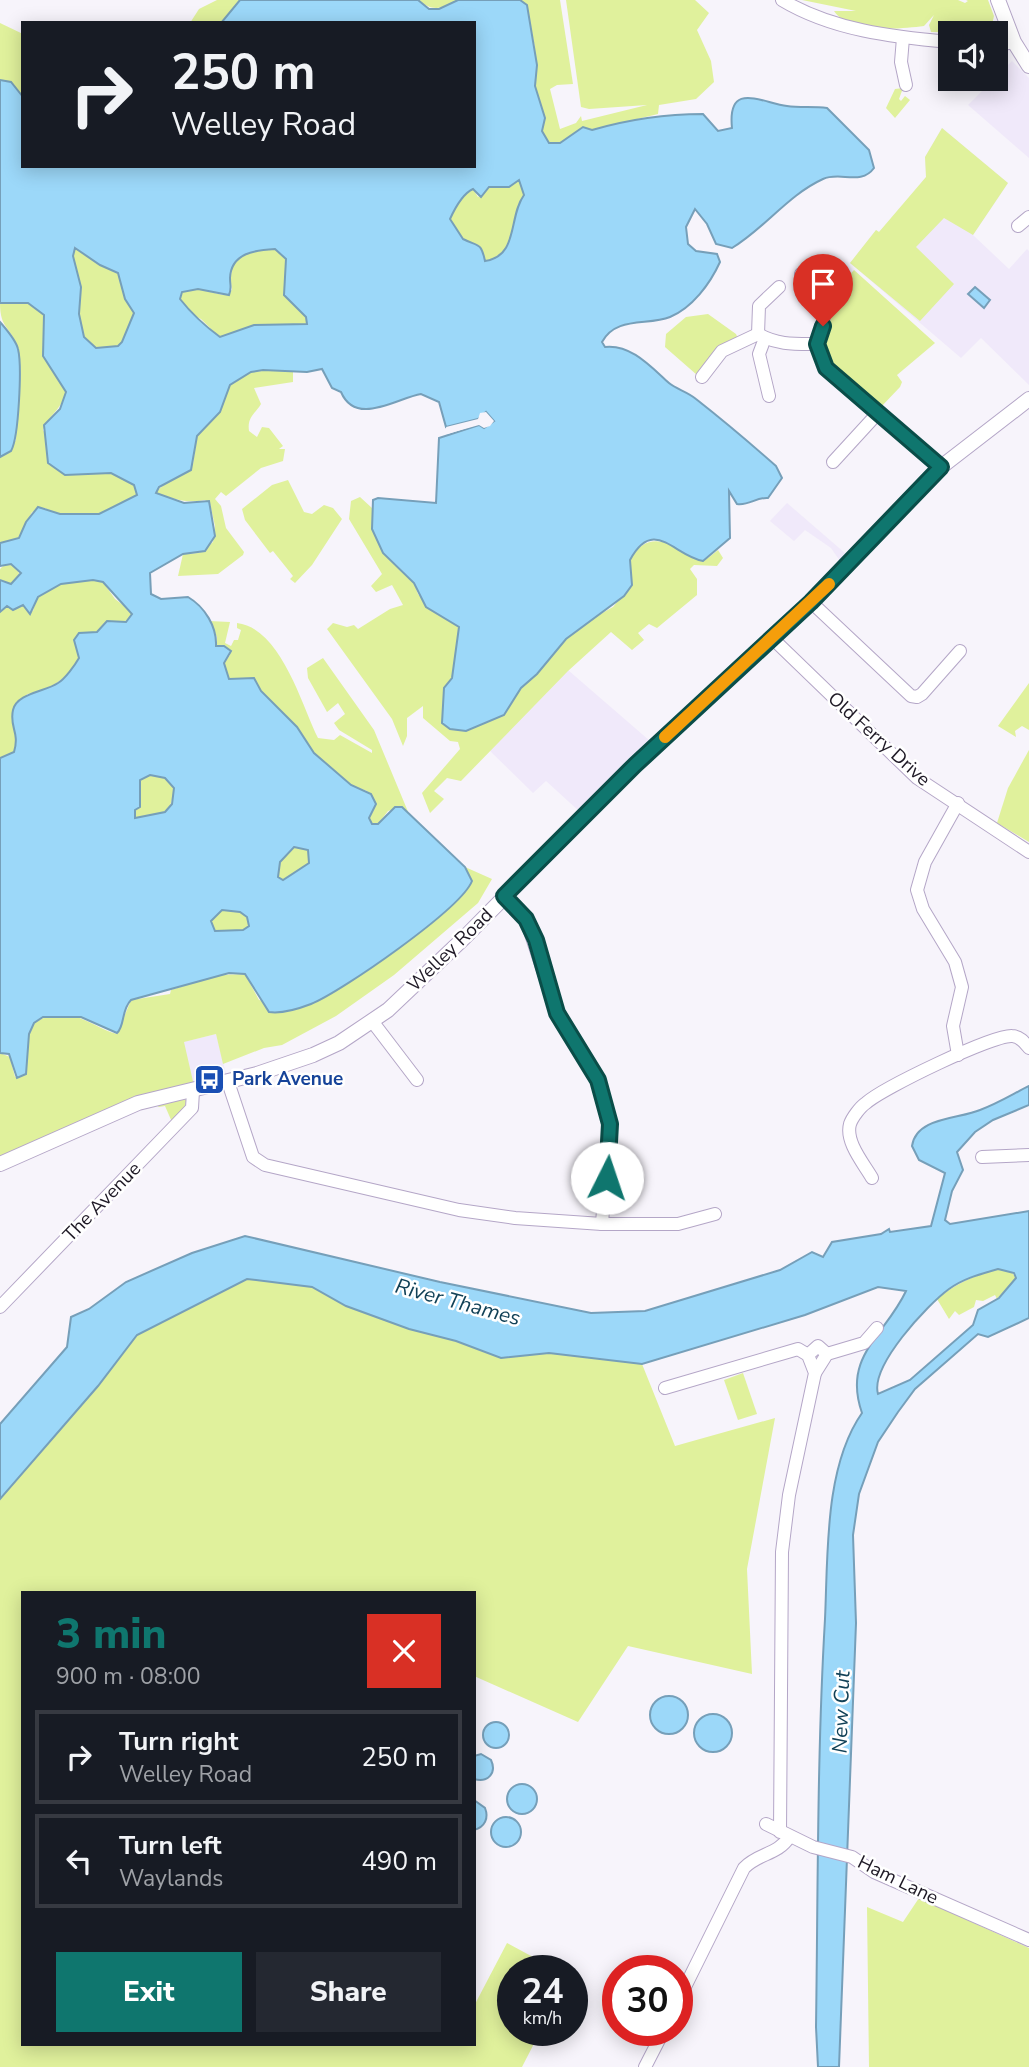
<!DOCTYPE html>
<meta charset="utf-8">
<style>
:root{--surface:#171b24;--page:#242831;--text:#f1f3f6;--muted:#9ea1a6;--line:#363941;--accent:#0f766e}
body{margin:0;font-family:"Nunito Sans",sans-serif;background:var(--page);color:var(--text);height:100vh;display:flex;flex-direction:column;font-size:26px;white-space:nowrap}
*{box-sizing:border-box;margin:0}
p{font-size:23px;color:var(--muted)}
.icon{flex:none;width:38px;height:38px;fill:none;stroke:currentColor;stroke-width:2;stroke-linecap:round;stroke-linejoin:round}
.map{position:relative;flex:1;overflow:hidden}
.sheet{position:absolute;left:21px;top:1591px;width:455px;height:455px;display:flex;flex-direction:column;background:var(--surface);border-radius:0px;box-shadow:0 4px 18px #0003}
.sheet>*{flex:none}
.top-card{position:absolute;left:21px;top:21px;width:455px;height:147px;border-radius:0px;box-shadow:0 4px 18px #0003;background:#171b24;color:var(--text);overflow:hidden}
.fabs{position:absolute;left:938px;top:21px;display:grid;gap:14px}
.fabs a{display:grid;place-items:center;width:70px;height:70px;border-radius:0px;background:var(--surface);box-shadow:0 4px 18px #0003;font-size:35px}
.speed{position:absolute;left:497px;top:1955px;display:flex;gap:14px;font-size:35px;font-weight:700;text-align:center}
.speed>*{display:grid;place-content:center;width:91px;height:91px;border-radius:50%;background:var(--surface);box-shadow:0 4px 18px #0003;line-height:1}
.speed small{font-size:18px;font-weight:400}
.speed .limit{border:10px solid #d22;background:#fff;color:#111}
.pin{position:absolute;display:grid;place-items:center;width:60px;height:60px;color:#fff;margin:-72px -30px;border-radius:50% 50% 50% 0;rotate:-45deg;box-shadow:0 0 7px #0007}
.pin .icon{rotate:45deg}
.me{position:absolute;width:77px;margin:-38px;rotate:4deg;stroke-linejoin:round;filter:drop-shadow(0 0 5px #0008)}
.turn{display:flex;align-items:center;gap:24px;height:147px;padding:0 35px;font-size:32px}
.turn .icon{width:91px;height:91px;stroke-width:2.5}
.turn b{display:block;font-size:49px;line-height:60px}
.round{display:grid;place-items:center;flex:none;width:74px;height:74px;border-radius:0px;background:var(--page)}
.head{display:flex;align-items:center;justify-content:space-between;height:119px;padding:0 35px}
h1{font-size:42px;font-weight:800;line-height:52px;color:var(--accent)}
.primary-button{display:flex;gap:14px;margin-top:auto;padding:14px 35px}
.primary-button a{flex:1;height:80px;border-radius:0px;background:var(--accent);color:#fff;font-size:28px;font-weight:800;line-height:80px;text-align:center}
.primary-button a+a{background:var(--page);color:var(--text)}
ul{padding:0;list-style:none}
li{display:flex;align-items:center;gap:21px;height:94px;margin:0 14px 10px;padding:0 21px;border:4px solid var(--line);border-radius:0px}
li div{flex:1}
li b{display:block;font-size:26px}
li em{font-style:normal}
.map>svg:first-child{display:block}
</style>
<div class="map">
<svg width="1029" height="2067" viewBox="0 0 1029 2067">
<rect width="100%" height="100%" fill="#f7f4fb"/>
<!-- built -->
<g fill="#f0e9fa">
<path d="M1012,61L1029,78V158L968,105Z"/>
<path d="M942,128L1008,183L973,235L1009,269L1027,249L1029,251V385L981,338L961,358L850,263L876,230L879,232L902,209L926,177L925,157Z"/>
<path d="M787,503L846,554L840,561L831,548L805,530L794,541L770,521Z"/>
<path d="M568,670L650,741L580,812L546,781L533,793L489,750Z"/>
<path d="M216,1034L228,1082L195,1090L183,1042Z"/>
</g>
<!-- green -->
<g fill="#e0f19c">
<path d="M217,0H240L221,23H190L199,9Z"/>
<path d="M418,0H458C442,9 433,12 418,0Z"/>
<path d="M520,0H560L573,84L557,85L550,89L560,129L576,123L581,116L582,121L647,105L589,109L581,107L566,0H695L709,13L697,30L711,61L714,82L696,99L659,105L658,114L592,130L583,127L560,143H549L542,131L545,118L535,86V48L527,5Z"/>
<path d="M802,0H958L965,3L968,1L966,0H988L994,16L990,33L931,32L929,25L934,15L924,26C900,29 849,34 834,11H856Z"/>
<path d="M0,23L23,34V97L11,82L0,80Z"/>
<path d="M903,88L899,99L901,101L905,96L910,100L895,118L886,108L895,89Z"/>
<path d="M942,128L1008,183L973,235L944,218L916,247L954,284L920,321L850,263L876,230L879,232L926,177L925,157Z"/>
<path d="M519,180L524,195C508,217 519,254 485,261C480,243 479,247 463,239L450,219C455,208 462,194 473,189L478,197L489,187H509Z"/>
<path d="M75,247L118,273L125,299L134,313L123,342L118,346L96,348L84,337L79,314L81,287L73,256Z"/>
<path d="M275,249L286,259L284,294L306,317L307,324L254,325L219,337L201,319L188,313L180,299L182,292L198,289L223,295L232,290C226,256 246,250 275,249Z"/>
<path d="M854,270L935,343L897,375L902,382L900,387L880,408C860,390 818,367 824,337C827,324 833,312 837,300L832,295Z"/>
<path d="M12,301L28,303L45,315C41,351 47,363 66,392C62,409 49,415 43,430L69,475L111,473L134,485L137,495C113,513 72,525 45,508L32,512L19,538L0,543V457L16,440C16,415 25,369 17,347C11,326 0,330 0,303Z"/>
<path d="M708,314L736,334L738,339L717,347L697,375L665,347L666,334L686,317Z"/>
<path d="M285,369L293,371V382L254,388L261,404C255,414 247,417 249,431L257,437L262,427L269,428L283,446L279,449H285L283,461L261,468L226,496L221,492L215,499L221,506L226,528L244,552L243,555L218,574L178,576L183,554L199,553L213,542L215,526L210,504L205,500C186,504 175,498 157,495L156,491L193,464L197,436L220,412L230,385L251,372Z"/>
<path d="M288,480L304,512L312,514L324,505L333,508L342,519L312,565L295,583L290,579L293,576L273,551L270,553L245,520L242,509L272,485Z"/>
<path d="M360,497L372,508V529L383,553L414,583L418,594L432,611L459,626L452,679L447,683L466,731L504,715L521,688L537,674L566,639L593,618L613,607L631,585L630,560C647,528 674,543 697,560L708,558L718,550L723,558L717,566L694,565L690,569L697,579V595L657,628L649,624L638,633L644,640L632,650L611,632L568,671L461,781L447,778L434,791L444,799L430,813L422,793L460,749L458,742L450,741L423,718V706L407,718V736L403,746L392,719L327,629L333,623L347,627L354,625L358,629L390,609L403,605L392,585L376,592L371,586L382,574L349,519L351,501Z"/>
<circle cx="9" cy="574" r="10"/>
<path d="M93,580L103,582L115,599L131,611V620L103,624L97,633L74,640L80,652C78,672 46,694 27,694L14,752L0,758V612L9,605L13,610L24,605L28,612L33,611L37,597L61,584Z"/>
<path d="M209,621L230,622L225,643L231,646L234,640H238L241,630L237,628V623C281,628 302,706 318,738L334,740L340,735L372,753V750L339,730L334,723L345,714L338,703L327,712L308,678L307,668L323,658L374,730L409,814L402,807L388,811L378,824H372L369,818L374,810L367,791L351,785L314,753L297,727L261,691L254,678L229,679L224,663L230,655L221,646H216L217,637Z"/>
<path d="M1029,683V730L1022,726L1015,731L1016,737L998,726Z"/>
<path d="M1029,750V842L997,823L1008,788Z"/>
<path d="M150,775L165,778L174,788C170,823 159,808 135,819V809L140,807V780Z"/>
<path d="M295,847L308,849L309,863L283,880L278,877L280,862Z"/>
<path d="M465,867L492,879L478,903L394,975L336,1016L282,1045L264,1048L223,1064L216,1034L184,1042L195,1090L138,1103L0,1164V1053L10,1057L15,1077L26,1074L29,1034L34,1023C69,1001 88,1026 117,1034L131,1000L170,994L171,990L218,975L245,974L259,1000L298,1009L311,1004C342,989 466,909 471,878Z"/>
<path d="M222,910L240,912L248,917L249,926L243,930L215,931L211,921Z"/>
<path d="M182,1097L186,1100L185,1108L172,1122L165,1106L159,1107L152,1102Z"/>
<path d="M998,1269L1010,1270L1016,1278L997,1299L995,1295L983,1301L976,1300L974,1307L959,1315L955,1311L949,1319L937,1299C956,1283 974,1276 998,1269Z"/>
<path d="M247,1279L312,1287L346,1306L409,1329L456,1341L501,1358L549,1353L642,1364L675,1446L775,1418L747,1569L752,1674L628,1646L578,1722L474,1676V1592H23V2044H474V2006L507,1943L557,1970H513V2030H541L522,2067H0V1499L98,1386L137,1335Z"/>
<path d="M743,1373L757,1414L738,1420L724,1380Z"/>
<path d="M919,1898L1029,1948V2067H869L867,1907L903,1922Z"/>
</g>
<!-- water -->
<g fill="#9cd8f9" stroke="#769fb9" stroke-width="2" fill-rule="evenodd">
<path d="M240,0H418L429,9H439L458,0H520L527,5L537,65L535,86L545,118L542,131L549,143H560L583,127L592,130C630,119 665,114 703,114L718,131L732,128C727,80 762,103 787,106C800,108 814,106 827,108L869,150L874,168C861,186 840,171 823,179C788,195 765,228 732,248L716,244L707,224L695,209L686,227L688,244L696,251L717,254L720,262C710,284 692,308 670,317C647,326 616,316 602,342L605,347C631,344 651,367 669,383C676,389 688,392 696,399C724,421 750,443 776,466L782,478L768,498C756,497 749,506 737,504L729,491L730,538L703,561C674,556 654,516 630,560L632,585L624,596L566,639L537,674L521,688L504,715L466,731L450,729L442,723L444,688L452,678L459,627L426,607L414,583L383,553L372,529L373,500L378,498L436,503L439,438L479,425L484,428L494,421L486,412L478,419L446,427L439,402L421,394C397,398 356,427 341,392L332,388L322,369L307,372L263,370L251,372L230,385L220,412L197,436L191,470L159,487L156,493L184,503L209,501L215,536L205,551L183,554L150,573L151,594L161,599L188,597C205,607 217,627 216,646H224L231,651L224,663L229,679L254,678L261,691L297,727L314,753L351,785L371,794L376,804L369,818L372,824H378L395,807H402L465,867L472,881C461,909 341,992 311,1004C298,1009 282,1014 269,1012L245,974L229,973L131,1000C121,1010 125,1026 117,1033L81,1017H43L34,1023L29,1034L26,1074L17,1078L9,1054L0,1053V758L14,752C20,732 9,727 13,710C17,693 45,692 58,683C65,679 75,665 79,658L74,640L79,633L97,632L107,621L126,622L132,614L103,582L93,580L61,584L38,597L30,614L23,605L13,610L7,606L0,612V580L11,584L21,573L11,564L0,566V543L19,538L26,522L38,507L60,514H99L137,495L134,485L111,473L65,475L48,463L44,425L60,409L66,392L43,356L44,315L28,303H0V80L11,82L23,97V166H474V23H221ZM519,180L524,195C508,217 519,256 485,261C481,242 479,247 463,239L450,219C455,208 462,194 473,189L481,197L489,187H509ZM75,248L100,265L118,273L125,299L134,313L122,342L118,346L96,348L84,337L79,314L81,287L73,256ZM275,249L286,259L284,295L306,317L307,324L254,325L220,337C205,326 191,313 180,299L182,292L198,289L229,295C232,288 230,286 230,278C231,253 255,250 275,249ZM150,775L165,778L174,788L172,804L165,812L135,818V810L140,807V780ZM294,847L308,850L309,863L283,880L278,877L280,862ZM222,910L240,912L247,917L249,926L243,930L215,931L211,921Z"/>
<path d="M975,287L990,300L984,308L968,294Z"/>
<path d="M0,322C6,329 16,340 18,349C22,365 19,437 11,451L0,457Z"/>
<path d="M1029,1086V1105L993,1120L975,1132L957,1152L963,1170L952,1191L945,1220L950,1224L1029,1211V1318L988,1337L978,1334L915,1389L898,1412L878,1442L859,1494L853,1535L856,1623L839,2067H818L816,2027C818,1891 817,1755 825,1619C828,1556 824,1467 862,1413C842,1356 885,1336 906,1291L878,1287L805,1315L642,1364L549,1353L501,1358L456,1341L409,1329L346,1306L312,1287L247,1279L137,1335L98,1386L0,1499V1424L67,1347L71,1317L89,1309L126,1282L192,1253L245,1236L440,1282L591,1313L645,1311L780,1270L812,1252L823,1257L832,1242L881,1234L889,1229L890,1232L931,1226L945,1173L919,1160L912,1146C916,1117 959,1119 980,1110C997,1104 1013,1094 1029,1086ZM998,1269L1014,1273L1016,1278L999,1298L978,1310L973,1325L910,1380L878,1394C870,1366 927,1305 949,1289C964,1278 981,1274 998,1269Z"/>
<circle cx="669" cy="1715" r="19"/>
<circle cx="713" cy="1733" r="19"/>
<circle cx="496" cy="1735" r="13"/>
<path d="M481,1754L491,1760C497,1773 488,1783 474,1779V1756Z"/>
<circle cx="522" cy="1799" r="15"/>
<path d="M474,1800L485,1808C489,1818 485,1827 474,1830Z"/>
<circle cx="506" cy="1832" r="15"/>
</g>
<!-- pier -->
<path fill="#f7f4fb" d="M486,412L494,421L490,426L484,428L479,425L447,434V431L454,429L447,431L446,427L478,419L480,413Z"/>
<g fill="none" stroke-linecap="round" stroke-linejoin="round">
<defs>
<g id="minor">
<path d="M782,0C832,30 892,37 950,42"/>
<path d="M903,38L901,62L906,85"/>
<path d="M996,45L1014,42"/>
<path d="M1018,226L1029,217"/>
<path d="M801,274L809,285L829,298L817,344L826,368L941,467"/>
<path d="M758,334L759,306L779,287"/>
<path d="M765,338L759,354L769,396"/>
<path d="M702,377L722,351L758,334C777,345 795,344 817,344"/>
<path d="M833,462L877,414"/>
<path d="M811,602L911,696L917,697L922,694L960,651"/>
<path d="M772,638L917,778L1029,852"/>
<path d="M504,896L526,919L557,1013L598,1080L605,1103L609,1124L602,1224"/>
<path d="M372,1021L417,1080"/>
<path d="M958,1055L953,1026L962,987L955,962L923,909L917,890L925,862L958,803"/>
<path d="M228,1082L253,1157L265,1165L459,1210L515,1218L602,1224H678L715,1214"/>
<path d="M982,1157L1029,1155"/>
<path d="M872,1178C864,1164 845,1142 850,1124C852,1118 860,1107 866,1103C883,1088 992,1035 1012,1036C1020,1036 1025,1043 1029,1048"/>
<path d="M0,1307L192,1108L193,1091"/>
<path d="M808,1355L818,1346L827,1354"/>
<path d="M815,1373L827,1354L864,1343L877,1328"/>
<path d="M665,1388L798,1349L808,1355L815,1373L789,1495L782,1552L780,1832"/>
<path d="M766,1824L813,1847L852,1857L874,1872L1029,1940"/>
<path d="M677,2003L744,1868C758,1853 778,1855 789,1837"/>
<path d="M645,2067L664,2030"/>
</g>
<g id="major">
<path d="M998,0L1014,42L1029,66"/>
<path d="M0,1164L138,1103L257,1074L313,1055L339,1043L388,1010L464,938L635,765L811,602L941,467L1029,399"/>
</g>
</defs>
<!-- minor casing -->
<use href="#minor" stroke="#b4a6c7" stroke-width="14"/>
<!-- major casing -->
<use href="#major" stroke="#b4a6c7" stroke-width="16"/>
<!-- minor -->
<use href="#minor" stroke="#fff" stroke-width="12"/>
<!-- major -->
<use href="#major" stroke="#fff" stroke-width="14"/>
</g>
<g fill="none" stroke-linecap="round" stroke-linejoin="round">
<defs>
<path id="route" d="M607,1178L610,1124L598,1080L557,1013L536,940L526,919L504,896L635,765L811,602L941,467L826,368L817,344L823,326"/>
</defs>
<!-- route casing -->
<use href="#route" stroke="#0a4d48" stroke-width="18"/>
<!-- route -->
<use href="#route" stroke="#0f766e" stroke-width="12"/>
<!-- slow -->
<path stroke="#f59e0b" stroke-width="12" d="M665,737L829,584"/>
</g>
<!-- icons -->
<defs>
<symbol id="bus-square" viewBox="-11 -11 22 22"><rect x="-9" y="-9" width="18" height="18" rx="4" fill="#1a4fb4" stroke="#fff"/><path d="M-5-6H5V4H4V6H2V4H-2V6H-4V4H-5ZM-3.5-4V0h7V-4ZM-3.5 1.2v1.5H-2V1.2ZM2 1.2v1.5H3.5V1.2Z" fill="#fff"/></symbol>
</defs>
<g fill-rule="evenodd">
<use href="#bus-square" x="192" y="1062" width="35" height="35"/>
</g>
<g text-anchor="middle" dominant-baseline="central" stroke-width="5" stroke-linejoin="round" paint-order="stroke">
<!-- street labels -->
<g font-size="19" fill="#1e1925" stroke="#fff">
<text transform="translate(879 739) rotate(42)">Old Ferry Drive</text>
<text transform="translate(450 950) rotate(-44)">Welley Road</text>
<text transform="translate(102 1202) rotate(-46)">The Avenue</text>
<text transform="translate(898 1880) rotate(26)">Ham Lane</text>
</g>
<!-- transit labels -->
<g font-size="19" font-weight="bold" fill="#164399" stroke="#fff" text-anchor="start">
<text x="232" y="1079">Park Avenue</text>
</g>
<!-- water labels -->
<g font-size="21" font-style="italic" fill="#114157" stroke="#fff">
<text transform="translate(458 1302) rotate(15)">River Thames</text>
<text transform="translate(841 1712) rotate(-88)">New Cut</text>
</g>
</g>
</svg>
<div class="fabs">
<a><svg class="icon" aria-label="sound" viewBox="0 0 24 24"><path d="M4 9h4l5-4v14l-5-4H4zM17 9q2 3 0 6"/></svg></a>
</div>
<div class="speed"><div>24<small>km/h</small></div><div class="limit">30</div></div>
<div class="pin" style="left:823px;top:326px;background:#d93025"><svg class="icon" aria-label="arrive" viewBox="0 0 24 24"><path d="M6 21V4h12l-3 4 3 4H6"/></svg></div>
<svg class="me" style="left:607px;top:1178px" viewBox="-20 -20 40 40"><circle r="19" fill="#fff"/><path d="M0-13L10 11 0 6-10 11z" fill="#0f766e"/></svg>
<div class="top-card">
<div class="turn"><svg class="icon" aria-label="right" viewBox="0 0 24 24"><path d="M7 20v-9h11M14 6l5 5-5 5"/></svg><div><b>250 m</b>Welley Road</div></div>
</div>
<section class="sheet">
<div class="head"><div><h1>3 min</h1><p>900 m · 08:00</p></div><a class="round" style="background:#d93025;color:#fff"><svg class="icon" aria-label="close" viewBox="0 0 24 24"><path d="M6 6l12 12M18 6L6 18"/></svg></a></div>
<ul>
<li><svg class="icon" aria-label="right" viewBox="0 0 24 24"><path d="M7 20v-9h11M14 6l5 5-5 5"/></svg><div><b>Turn right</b><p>Welley Road</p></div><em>250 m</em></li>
<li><svg class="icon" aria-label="left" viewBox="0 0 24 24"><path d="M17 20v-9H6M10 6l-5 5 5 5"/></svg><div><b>Turn left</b><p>Waylands</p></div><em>490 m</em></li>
</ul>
<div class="primary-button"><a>Exit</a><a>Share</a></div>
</section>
</div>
